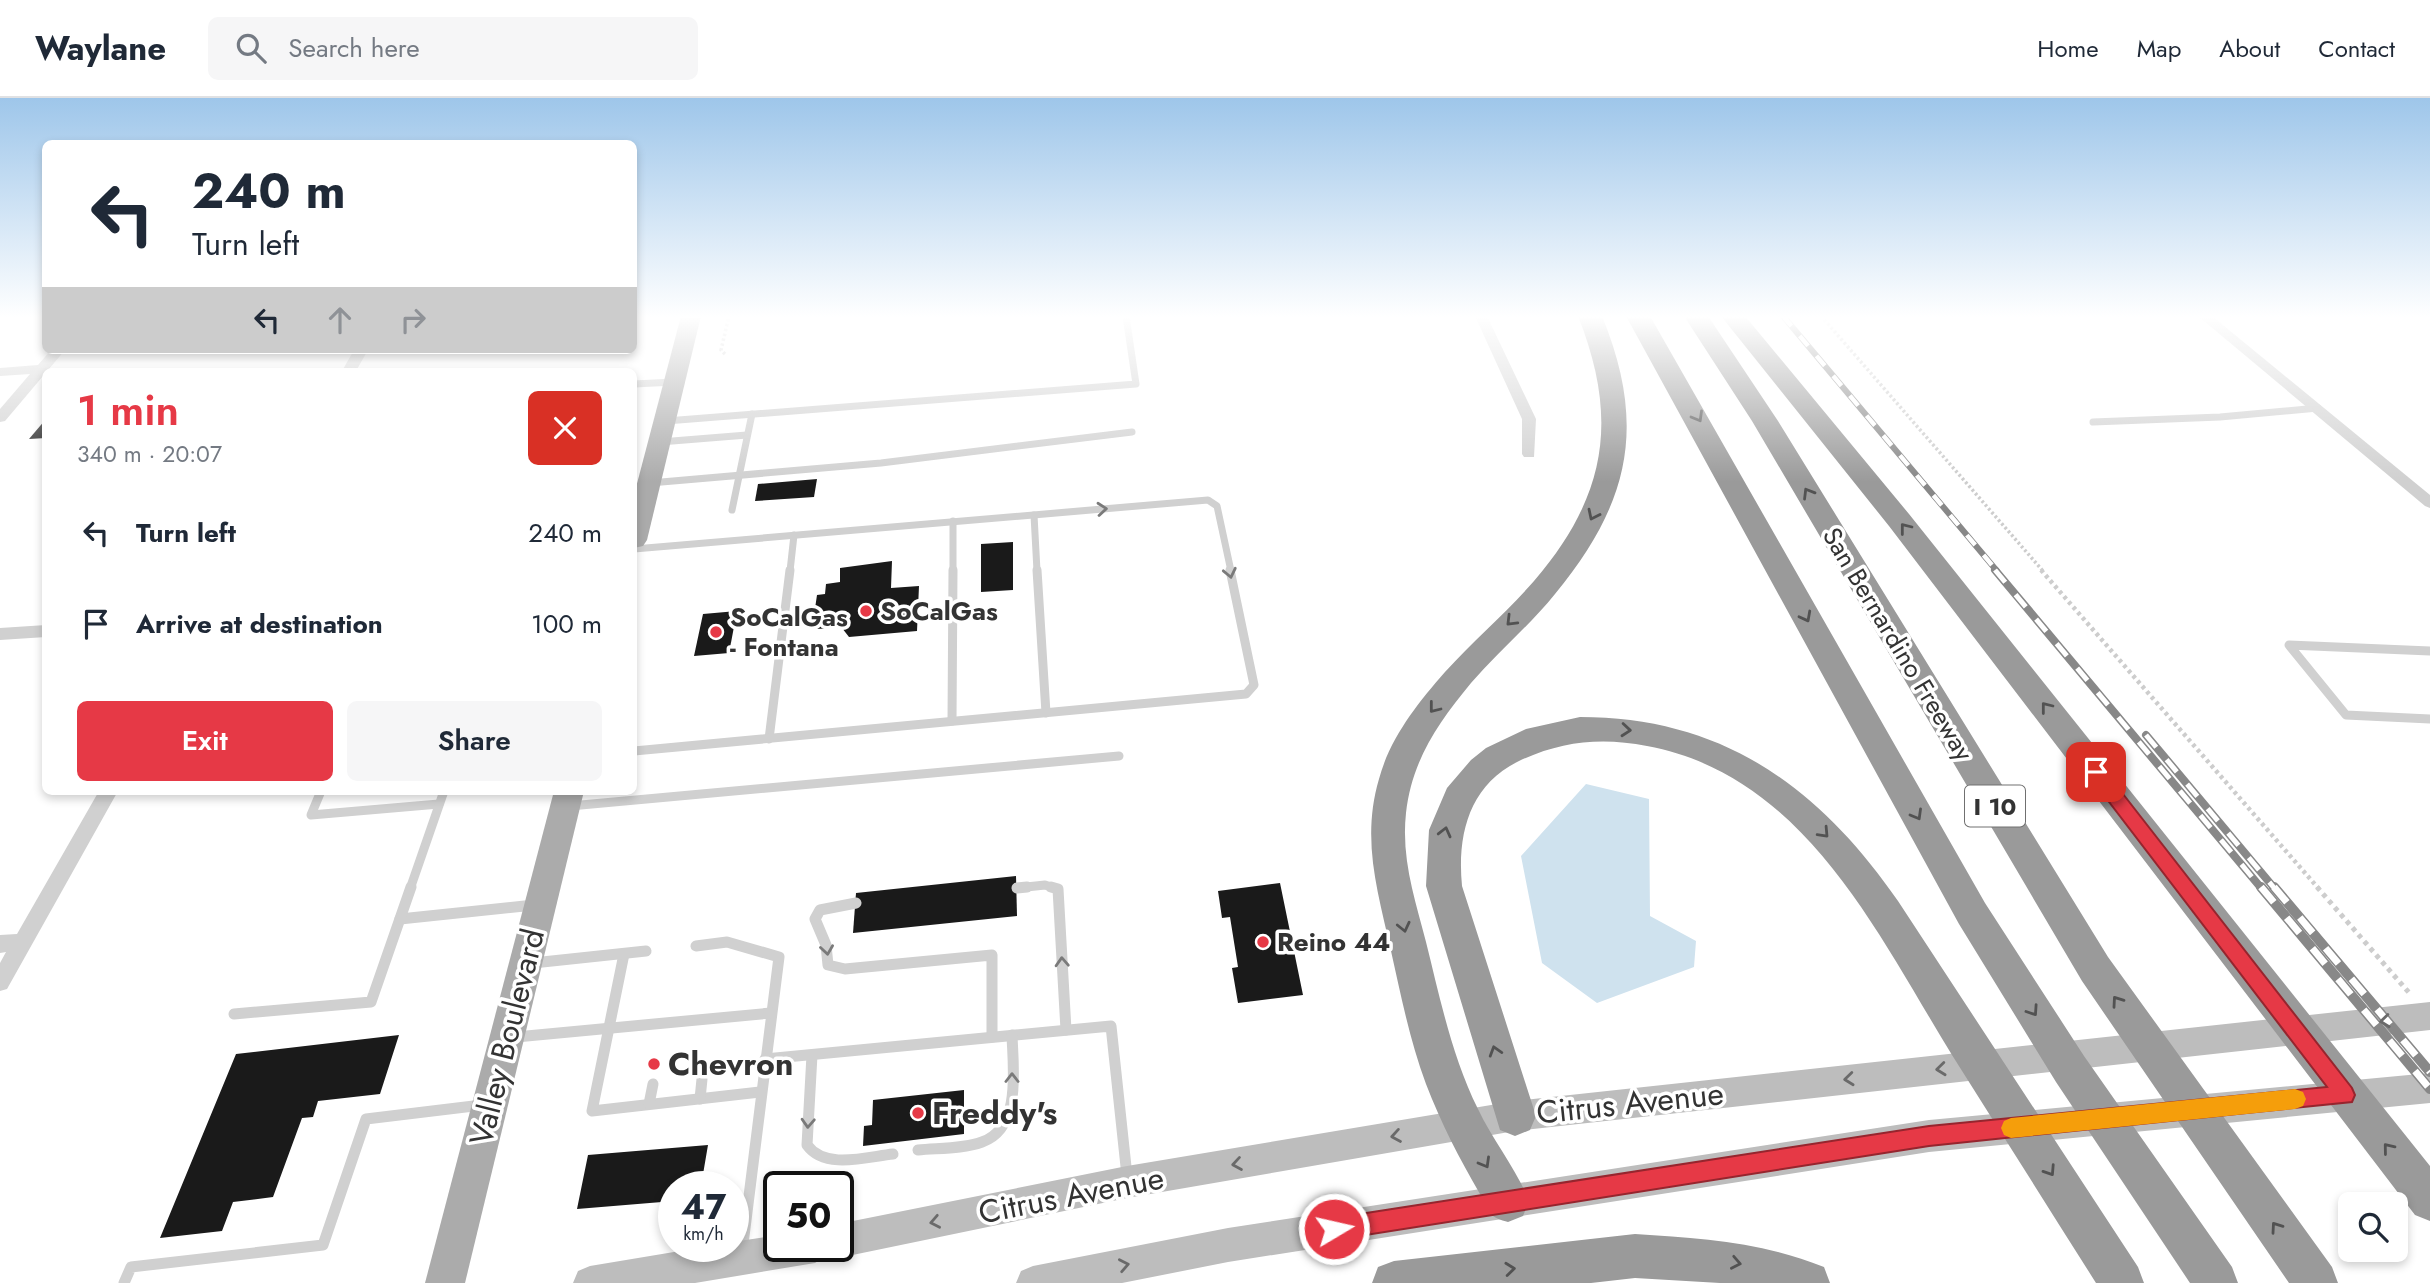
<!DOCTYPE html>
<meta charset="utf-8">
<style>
:root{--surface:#fff;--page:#f6f6f7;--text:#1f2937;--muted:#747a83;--line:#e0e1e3;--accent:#e63946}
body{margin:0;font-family:Jost,sans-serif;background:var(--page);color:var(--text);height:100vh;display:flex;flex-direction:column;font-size:26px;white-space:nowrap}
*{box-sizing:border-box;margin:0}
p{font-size:23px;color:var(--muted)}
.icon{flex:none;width:38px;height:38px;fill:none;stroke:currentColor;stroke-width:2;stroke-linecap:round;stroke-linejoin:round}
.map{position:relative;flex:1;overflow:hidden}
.details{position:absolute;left:42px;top:270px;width:595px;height:427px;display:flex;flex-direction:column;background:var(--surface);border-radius:10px;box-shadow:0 4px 10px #0003}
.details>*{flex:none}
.guide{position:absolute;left:42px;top:42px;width:595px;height:214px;border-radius:10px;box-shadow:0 4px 10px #0003;background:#fff;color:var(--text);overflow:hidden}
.controls{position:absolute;left:2338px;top:1094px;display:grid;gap:14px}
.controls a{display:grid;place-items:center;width:70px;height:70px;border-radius:10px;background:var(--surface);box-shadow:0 4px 10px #0003;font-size:35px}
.speed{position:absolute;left:658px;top:1073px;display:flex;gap:14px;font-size:35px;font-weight:700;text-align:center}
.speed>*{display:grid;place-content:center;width:91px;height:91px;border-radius:50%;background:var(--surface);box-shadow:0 4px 10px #0003;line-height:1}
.speed small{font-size:18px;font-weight:400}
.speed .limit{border:4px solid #111;border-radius:10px;background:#fff;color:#111}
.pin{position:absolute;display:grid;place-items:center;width:60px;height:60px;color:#fff;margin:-30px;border-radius:14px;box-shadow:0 4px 10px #0006}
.me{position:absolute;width:77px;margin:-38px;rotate:81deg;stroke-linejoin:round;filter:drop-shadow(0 0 5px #0008)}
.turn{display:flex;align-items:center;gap:24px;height:147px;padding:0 35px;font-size:32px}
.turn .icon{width:91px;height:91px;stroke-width:2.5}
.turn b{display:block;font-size:49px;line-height:60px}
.lanes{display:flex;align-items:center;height:66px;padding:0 35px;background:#0003;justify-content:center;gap:35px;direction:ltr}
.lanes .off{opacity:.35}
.round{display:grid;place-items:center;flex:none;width:74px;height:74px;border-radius:10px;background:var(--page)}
.overview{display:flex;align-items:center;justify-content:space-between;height:119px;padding:0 35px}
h1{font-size:42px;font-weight:600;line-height:52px;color:var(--accent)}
.action{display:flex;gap:14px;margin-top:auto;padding:14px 35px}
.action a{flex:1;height:80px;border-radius:10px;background:var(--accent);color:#fff;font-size:28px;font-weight:600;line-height:80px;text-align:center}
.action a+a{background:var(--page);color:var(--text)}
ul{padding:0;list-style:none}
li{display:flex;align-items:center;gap:21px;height:91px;padding:0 35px}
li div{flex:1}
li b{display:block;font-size:26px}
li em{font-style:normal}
header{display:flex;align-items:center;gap:42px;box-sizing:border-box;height:98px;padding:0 35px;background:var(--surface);border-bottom:2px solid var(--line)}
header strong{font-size:33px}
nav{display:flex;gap:38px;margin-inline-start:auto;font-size:24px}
.search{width:490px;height:63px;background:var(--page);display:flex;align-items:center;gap:18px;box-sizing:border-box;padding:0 24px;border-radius:10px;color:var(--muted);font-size:26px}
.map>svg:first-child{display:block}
</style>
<header>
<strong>Waylane</strong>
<div class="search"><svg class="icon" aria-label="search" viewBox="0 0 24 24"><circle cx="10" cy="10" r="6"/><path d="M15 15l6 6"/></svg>Search here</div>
<nav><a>Home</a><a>Map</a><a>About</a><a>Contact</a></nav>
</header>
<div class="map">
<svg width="2430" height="1185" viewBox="0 0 2430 1185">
<rect width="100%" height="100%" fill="#fff"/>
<!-- water -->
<path fill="#cfe2ee" d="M1586,686L1649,701L1650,818L1696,843L1694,869L1597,905L1542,865L1521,758Z"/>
<!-- building -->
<g fill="#1a1a1a">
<path d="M46,321V340L29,341Z"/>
<path d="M817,381L814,399L755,403L758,386Z"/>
<path d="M1013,444V492L981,494V446Z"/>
<path d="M892,463L891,490L919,488L917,533L849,539L842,530L812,531L817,497L825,496L826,486L840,484V470Z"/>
<path d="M737,513L729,555L694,558L703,516Z"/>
<path d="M1016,778L1017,818L853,835L856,795Z"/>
<path d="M1280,785L1303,897L1238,905L1232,870L1238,869L1230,819L1222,820L1218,793Z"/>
<path d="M399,937L380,996L318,1003L313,1019L302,1020L273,1099L233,1104L222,1133L160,1140L236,956Z"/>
<path d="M964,992V1036L863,1048L864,1028L872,1027L873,1002Z"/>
<path d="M708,1047L701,1088H674V1103L577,1111L588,1057Z"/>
</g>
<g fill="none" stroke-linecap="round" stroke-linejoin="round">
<!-- path-far2 -->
<g stroke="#cdcdcd" stroke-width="3.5" stroke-dasharray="2.5 2.5" stroke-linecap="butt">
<path d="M1821,218L2043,473"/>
<path d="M725,256L721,252L729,218"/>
</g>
<!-- path-far1 -->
<path stroke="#cdcdcd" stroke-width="4.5" stroke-dasharray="3.5 3.5" stroke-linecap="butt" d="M2041,472L2319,791"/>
<!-- path -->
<path stroke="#cdcdcd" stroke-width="5" stroke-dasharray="4.5 4.5" stroke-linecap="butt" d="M2317,789L2411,897"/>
<!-- service-far2 -->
<g stroke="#d0d0d0" stroke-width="7">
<path d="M634,286L674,284"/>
<path d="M666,323L1136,286L1126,218"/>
<path d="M2093,324L2220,319L2318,310"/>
<path d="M660,344L747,337"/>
<path d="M650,385L881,365L1132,334"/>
<path d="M732,412L752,316"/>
<path d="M1034,417L1037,473"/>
<path d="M634,451L1208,402L1217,408L1231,473"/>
<path d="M790,473L794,437"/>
<path d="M953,473V423"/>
</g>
<!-- service-far1 -->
<g stroke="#d0d0d0" stroke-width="9">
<path d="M1037,472L1046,615"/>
<path d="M2430,553L2289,547L2346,617L2430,621"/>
<path d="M952,623L953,472"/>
<path d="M769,641L790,472"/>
<path d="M634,653L1246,596L1254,587L1230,472"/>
<path d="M321,693L311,717L439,706"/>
<path d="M570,708L1119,658"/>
<path d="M1017,790L1045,787L1057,791"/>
<path d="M410,791L444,693"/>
</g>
<!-- service -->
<g stroke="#d0d0d0" stroke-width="11">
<path d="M1051,789L1058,791L1066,932"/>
<path d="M1017,790L1027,789"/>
<path d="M856,805L820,812L815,821L826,847L828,867L845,871L992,857V939"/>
<path d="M400,821L534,807"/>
<path d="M696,848L727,844L779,859L742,1154"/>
<path d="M624,856L592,1013L760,994"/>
<path d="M533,865L646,853"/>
<path d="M234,916L371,904L411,789"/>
<path d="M516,939L771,915"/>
<path d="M812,957L807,1047C825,1072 866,1059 893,1056"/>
<path d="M765,961L1111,928L1127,1078"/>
<path d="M700,1001L702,981"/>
<path d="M649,1006L653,986"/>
<path d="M918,1052C939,1050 963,1051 982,1044C1022,1030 1013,970 1012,937"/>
<path d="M124,1185L131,1169L323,1147L366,1021L482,1007"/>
</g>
<!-- minor -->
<g fill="#d0d0d0" fill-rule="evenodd">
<path d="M1475,218H1487L1536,321L1534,359H1524L1522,356V321Z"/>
<path d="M2198,218H2212L2430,397V410L2425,408Z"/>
<path d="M51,252H65L5,323L0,324V311L30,276L0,278V270L38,267Z"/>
<path d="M354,252H368L356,273H342Z"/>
<path d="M46,527V539L0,542V530Z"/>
<path d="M99,693H118L7,891L0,893V865L6,854L0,855V837L17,836Z"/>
</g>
<!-- secondary -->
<g fill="#bdbdbd" fill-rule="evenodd">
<path d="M2430,904V932L1515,1033L1127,1100L838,1160L829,1156L815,1165L695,1185H573L578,1173L590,1168L710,1148H733V1144L779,1137V1148H838V1126L1127,1068L1515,1003Z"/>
<path d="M2430,975V1005L1929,1054L1228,1164L1122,1185H1016L1021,1173L1033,1168L1228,1130L1929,1022Z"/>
</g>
<!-- primary -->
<g fill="#ababab" fill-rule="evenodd">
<path d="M681,218H701L647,442L643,448L634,450V397Z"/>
<path d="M554,693H584L465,1185H425Z"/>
</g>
<!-- motorway -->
<g fill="#9a9a9a" fill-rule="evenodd">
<path d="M1578,218H1602C1647,328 1630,405 1555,496C1529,528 1498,554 1471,585C1438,625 1412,662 1406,715C1401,761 1415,801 1426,844C1440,900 1452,959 1478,1011C1493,1043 1516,1070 1529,1103L1523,1118L1508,1124C1504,1123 1497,1121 1493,1118C1488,1114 1484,1102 1480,1096C1459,1060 1441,1025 1426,986C1410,943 1401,898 1391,853C1378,794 1361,742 1379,681C1390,640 1417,606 1445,574C1474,542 1506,515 1534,483C1607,398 1619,321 1578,218Z"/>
<path d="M1626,218H1650L1985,805L2084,958L2232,1169L2238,1185H2190L2056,984L1959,826Z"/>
<path d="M1684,218H1708L1778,323L2108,859L2332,1169L2338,1185H2289L2082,883L1752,323Z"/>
<path d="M1721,218H1745L1909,416L2430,1068V1123L2415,1117L1889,428Z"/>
<path d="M1580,619C1723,619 1819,689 1898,803L2138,1169L2144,1185H2096C2048,1109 2000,1033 1952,957C1877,835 1804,677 1647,648C1602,639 1561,643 1519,663C1469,687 1457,737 1462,788L1536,1018L1530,1032L1515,1038L1500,1032L1426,788L1429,732L1447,690L1471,662L1486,650L1526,631Z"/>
<path d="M1635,1136C1700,1140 1763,1144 1824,1169L1830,1185H1720L1635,1180L1591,1185H1372L1378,1169L1394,1163Z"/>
</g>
<defs>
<path id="rail-far2" d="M1783,218L1997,473"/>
<g id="rail-far1">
<path d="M1995,472L2262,791"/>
<path d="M2146,637L2275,791"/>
</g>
<g id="rail">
<path d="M2261,789L2430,991"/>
<path d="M2274,789L2430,974"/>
</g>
</defs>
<!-- rail-far2 casing -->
<use href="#rail-far2" stroke="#888" stroke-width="6"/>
<!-- rail-far1 casing -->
<use href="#rail-far1" stroke="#888" stroke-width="8"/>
<!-- rail casing -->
<use href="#rail" stroke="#888" stroke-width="10"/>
<!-- rail-far2 -->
<use href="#rail-far2" stroke="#fff" stroke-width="4.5" stroke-dasharray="13" stroke-linecap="butt"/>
<!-- rail-far1 -->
<use href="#rail-far1" stroke="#fff" stroke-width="5" stroke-dasharray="16" stroke-linecap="butt"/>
<!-- rail -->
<use href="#rail" stroke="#fff" stroke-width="7" stroke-dasharray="20" stroke-linecap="butt"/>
</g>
<!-- one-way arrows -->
<defs><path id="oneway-chevron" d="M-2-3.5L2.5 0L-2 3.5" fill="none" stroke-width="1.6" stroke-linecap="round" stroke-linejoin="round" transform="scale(1.75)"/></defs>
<g stroke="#525252">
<use href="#oneway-chevron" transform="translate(1698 319) rotate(60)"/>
<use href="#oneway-chevron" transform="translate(1808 395) rotate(-121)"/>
<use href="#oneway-chevron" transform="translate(1593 417) rotate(116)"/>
<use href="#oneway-chevron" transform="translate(1905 430) rotate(-128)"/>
<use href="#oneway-chevron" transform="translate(1806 519) rotate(62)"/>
<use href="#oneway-chevron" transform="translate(1511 523) rotate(135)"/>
<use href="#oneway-chevron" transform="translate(2046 609) rotate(-128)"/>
<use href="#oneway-chevron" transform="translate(1434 610) rotate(128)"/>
<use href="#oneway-chevron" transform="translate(1626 632) rotate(5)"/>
<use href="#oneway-chevron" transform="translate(1917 717) rotate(60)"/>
<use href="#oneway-chevron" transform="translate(1445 734) rotate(-76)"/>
<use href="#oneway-chevron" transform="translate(1824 735) rotate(47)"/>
<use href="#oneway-chevron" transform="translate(1404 829) rotate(77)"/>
<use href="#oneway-chevron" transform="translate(2117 903) rotate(-125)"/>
<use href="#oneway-chevron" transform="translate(2033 913) rotate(56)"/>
<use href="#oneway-chevron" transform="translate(1495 953) rotate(-107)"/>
<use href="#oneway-chevron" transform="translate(2388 1050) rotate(-129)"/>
<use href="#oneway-chevron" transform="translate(1485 1065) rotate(60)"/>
<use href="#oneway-chevron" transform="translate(2050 1073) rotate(57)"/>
<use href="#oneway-chevron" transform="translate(2276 1129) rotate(-125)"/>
<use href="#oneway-chevron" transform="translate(1736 1165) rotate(11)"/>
<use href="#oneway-chevron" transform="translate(1510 1171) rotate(-6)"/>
</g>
<g stroke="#7a7a7a">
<use href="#oneway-chevron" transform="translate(1102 411) rotate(-5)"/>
<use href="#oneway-chevron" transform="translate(1230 475) rotate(78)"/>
<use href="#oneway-chevron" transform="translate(827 852) rotate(82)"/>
<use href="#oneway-chevron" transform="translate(1062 864) rotate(-93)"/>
<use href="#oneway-chevron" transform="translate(1012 980) rotate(-90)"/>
<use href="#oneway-chevron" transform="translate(808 1025) rotate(93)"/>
</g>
<g stroke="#6a6a6a">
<use href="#oneway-chevron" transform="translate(2385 923) rotate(174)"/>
<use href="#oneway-chevron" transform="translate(1941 971) rotate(174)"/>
<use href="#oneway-chevron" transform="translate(1849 981) rotate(174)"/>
<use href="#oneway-chevron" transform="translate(1396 1038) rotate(170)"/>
<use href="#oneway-chevron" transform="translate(1237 1066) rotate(171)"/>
<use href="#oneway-chevron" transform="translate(935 1124) rotate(169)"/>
<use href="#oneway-chevron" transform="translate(1124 1167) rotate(-11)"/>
</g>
<!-- sky -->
<linearGradient id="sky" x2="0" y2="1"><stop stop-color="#9ec6ea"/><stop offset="0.57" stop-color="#fff"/><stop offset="1" stop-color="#fff" stop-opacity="0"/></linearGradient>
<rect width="2430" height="384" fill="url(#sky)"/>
<!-- route -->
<path fill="#e63946" stroke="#96252e" stroke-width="2" d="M2096,667L2102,669L2352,990L2355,997L2352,1004L1929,1048L1334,1142L1326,1139L1323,1131L1326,1123L1334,1120L1929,1028L2327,989L2090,679L2088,674Z"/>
<!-- slow -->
<path fill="#f59e0b" d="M2295,991L2303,994L2306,1001L2303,1008L2295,1011L2011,1040L2004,1037L2001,1030L2004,1023L2011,1020Z"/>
<!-- markers -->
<g fill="#e63946" stroke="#fff" stroke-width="2.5">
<circle cx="866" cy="513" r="7"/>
<circle cx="716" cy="534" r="7"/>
<circle cx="1263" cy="844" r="7"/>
<circle cx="654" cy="966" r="7"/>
<circle cx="918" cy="1015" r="7"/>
</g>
<g text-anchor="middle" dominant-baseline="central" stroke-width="7" stroke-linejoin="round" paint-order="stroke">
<!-- shield labels -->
<rect fill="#fff" stroke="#707070" stroke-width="2" x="1965" y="687.5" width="60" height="41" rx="5"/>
<g font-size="24" font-weight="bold" fill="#333">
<text x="1995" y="708">I 10</text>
</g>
<!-- poi labels -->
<g font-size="26" font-weight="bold" fill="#333" stroke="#fff" text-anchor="start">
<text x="880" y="513">SoCalGas</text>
<text x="730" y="519">SoCalGas<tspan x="730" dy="30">- Fontana</tspan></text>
<text x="1277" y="844">Reino 44</text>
</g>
<!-- street labels -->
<g font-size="26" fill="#333" stroke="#fff">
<text transform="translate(1898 546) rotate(59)">San Bernardino Freeway</text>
</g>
<!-- near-street labels -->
<g font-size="32" fill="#333" stroke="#fff">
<text transform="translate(507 939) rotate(-76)">Valley Boulevard</text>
<text transform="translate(1630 1005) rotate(-6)">Citrus Avenue</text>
<text transform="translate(1071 1097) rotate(-11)">Citrus Avenue</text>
</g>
<!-- near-poi labels -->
<g font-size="32" font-weight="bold" fill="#333" stroke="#fff" text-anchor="start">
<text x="668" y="966">Chevron</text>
<text x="932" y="1015">Freddy's</text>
</g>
</g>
</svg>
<div class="controls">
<a><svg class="icon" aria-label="search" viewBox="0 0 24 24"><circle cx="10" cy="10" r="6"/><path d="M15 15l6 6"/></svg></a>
</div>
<div class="speed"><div>47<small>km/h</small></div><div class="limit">50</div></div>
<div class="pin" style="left:2096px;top:674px;background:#d93025"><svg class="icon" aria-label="arrive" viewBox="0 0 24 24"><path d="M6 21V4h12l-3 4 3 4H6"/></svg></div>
<svg class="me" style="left:1334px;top:1131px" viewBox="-20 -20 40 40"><circle r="17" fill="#e63946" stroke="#fff" stroke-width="3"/><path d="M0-11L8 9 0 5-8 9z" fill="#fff"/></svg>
<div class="guide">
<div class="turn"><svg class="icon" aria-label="left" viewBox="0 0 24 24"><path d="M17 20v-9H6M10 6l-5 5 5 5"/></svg><div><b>240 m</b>Turn left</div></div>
<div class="lanes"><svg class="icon" aria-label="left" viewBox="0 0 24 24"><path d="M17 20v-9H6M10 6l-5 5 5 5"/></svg><svg class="icon off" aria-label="ahead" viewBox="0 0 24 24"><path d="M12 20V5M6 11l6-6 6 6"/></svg><svg class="icon off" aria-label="right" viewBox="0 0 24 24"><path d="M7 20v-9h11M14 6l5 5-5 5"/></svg></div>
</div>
<section class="details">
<div class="overview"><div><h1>1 min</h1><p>340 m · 20:07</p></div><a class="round" style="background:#d93025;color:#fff"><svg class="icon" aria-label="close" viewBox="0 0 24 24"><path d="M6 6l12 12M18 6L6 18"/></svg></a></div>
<ul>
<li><svg class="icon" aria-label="left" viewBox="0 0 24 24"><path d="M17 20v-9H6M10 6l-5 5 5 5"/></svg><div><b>Turn left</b></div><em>240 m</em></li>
<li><svg class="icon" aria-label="arrive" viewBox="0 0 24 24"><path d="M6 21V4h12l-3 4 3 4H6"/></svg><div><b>Arrive at destination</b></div><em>100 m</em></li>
</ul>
<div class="action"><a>Exit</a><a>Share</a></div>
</section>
</div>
